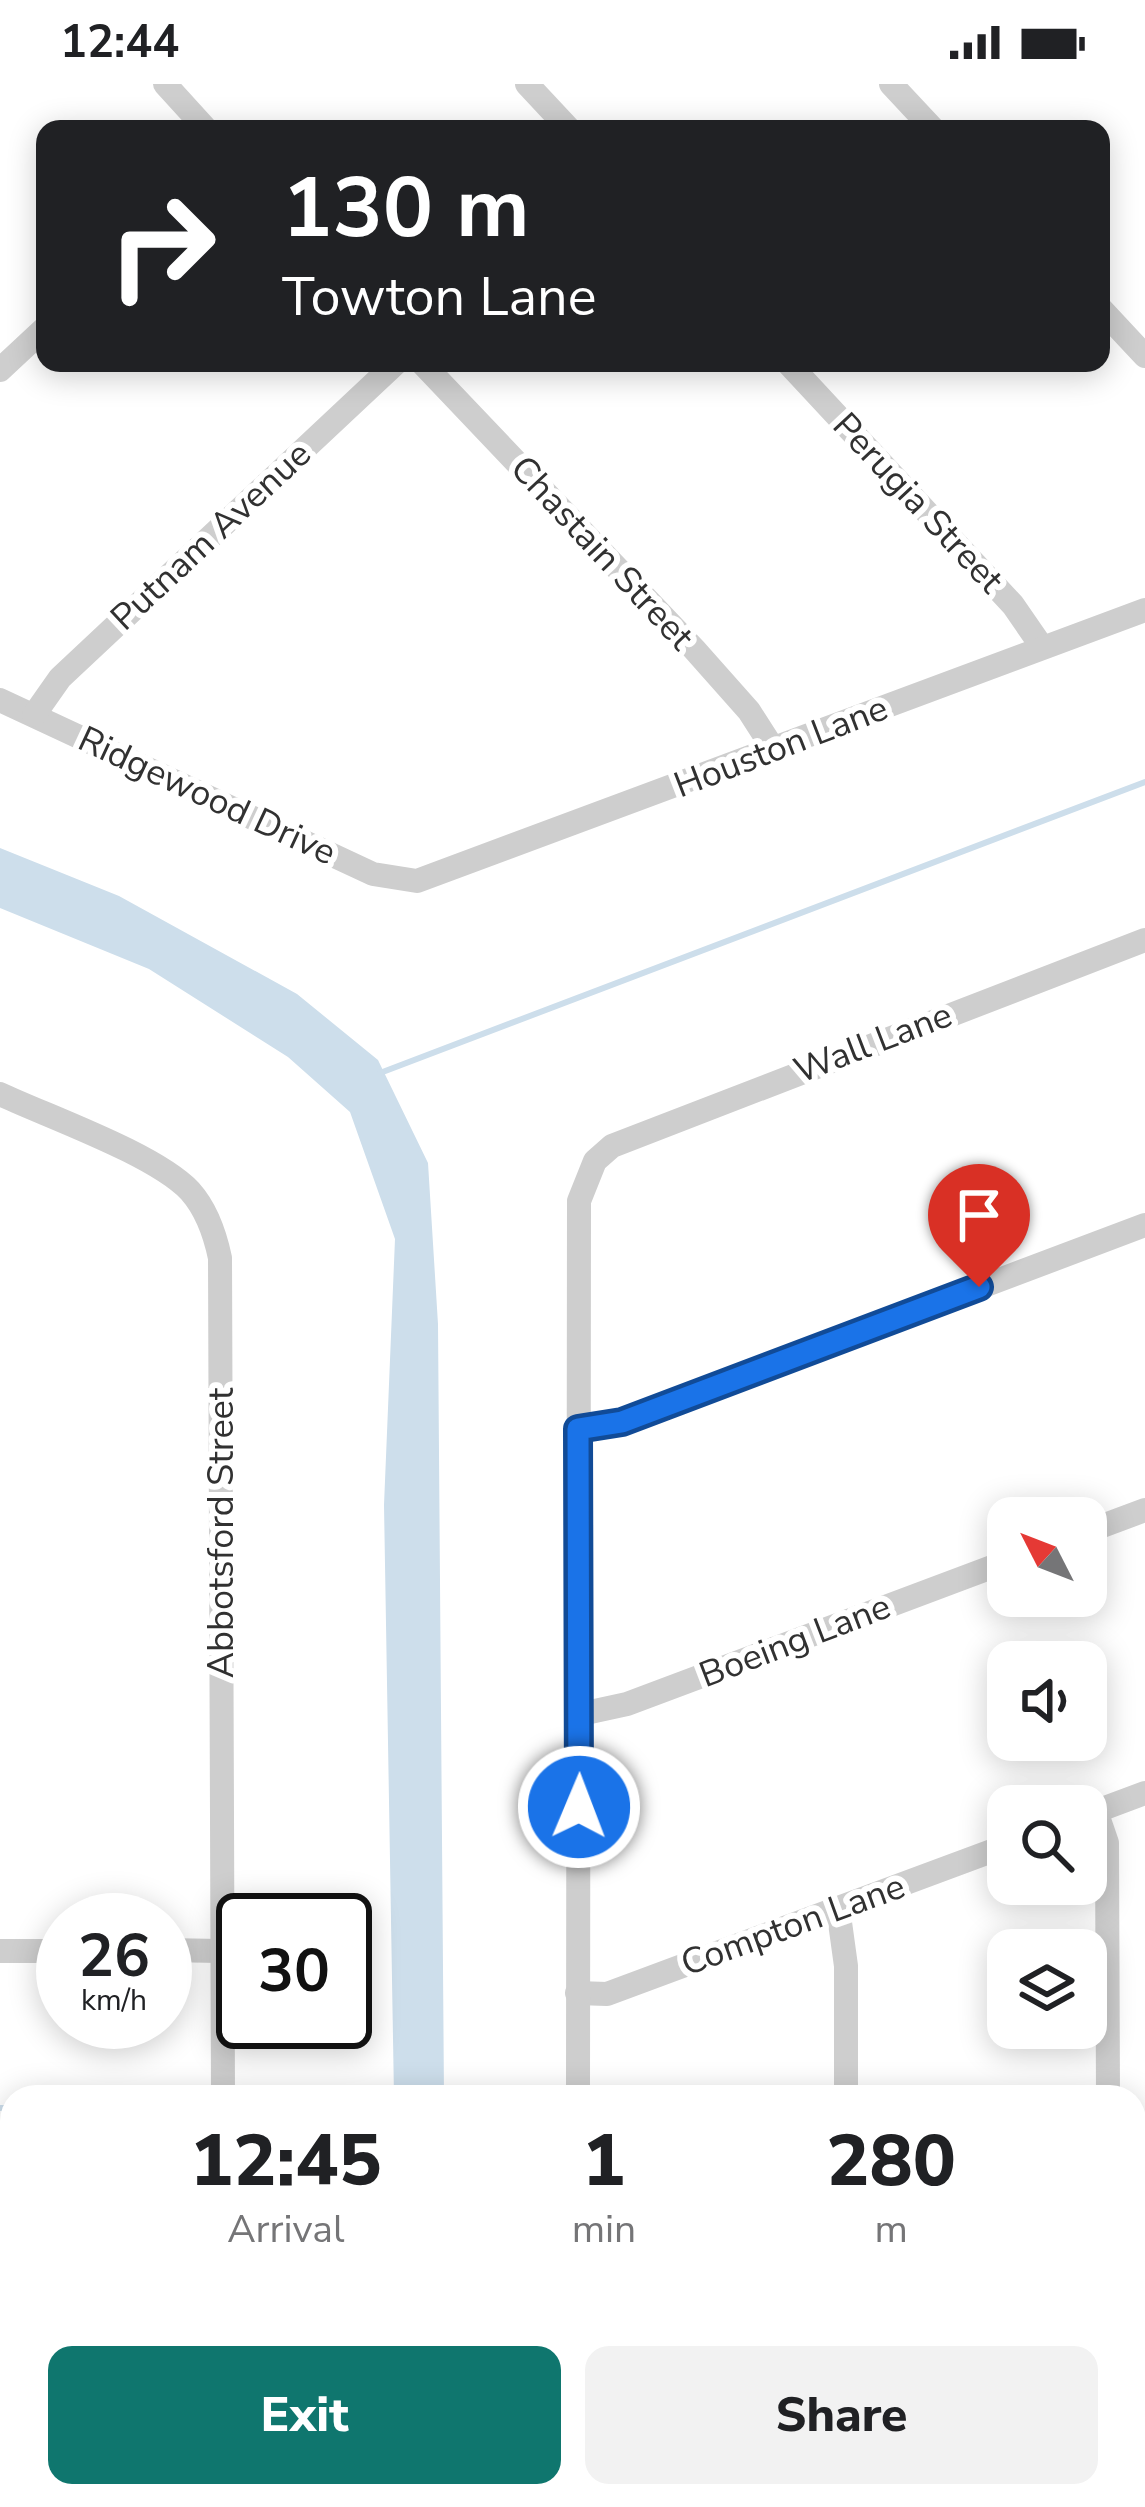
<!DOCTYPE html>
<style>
:root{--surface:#fff;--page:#f2f2f2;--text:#202124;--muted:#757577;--accent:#0f766e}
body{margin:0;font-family:"Nunito Sans",sans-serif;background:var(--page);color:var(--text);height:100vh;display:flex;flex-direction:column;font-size:45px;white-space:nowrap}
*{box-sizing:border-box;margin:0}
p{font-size:39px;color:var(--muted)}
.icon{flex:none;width:66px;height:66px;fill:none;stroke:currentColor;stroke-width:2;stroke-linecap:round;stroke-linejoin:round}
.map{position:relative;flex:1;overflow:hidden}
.details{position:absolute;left:0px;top:2001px;width:1146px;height:423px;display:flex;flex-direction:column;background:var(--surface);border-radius:36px 36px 0 0;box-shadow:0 6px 30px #0003}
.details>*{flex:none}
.hud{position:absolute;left:36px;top:36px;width:1074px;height:252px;border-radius:24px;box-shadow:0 6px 30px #0003;background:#202124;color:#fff;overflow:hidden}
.needle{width:78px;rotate:312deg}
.buttons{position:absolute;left:987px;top:1413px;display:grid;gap:24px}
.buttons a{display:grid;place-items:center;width:120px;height:120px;border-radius:24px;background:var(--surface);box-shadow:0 6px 30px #0003;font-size:60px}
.speed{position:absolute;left:36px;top:1809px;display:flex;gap:24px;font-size:60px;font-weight:700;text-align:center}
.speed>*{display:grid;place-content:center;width:156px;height:156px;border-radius:50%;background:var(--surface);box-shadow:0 6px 30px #0003;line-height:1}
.speed small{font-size:30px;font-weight:400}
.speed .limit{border:6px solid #111;border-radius:18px;background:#fff;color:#111}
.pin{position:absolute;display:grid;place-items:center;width:102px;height:102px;color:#fff;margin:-123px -51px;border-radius:50% 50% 50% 0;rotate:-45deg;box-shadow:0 0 12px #0007}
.pin .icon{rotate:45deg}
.me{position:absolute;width:132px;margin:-66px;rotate:1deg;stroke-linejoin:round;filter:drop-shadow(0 0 9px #0008)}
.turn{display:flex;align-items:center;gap:42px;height:252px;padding:0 48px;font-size:54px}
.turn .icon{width:156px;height:156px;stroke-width:2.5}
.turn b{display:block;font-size:84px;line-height:102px}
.eta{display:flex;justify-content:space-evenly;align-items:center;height:204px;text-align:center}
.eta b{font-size:72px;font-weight:800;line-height:84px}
.primary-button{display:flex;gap:24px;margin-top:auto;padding:24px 48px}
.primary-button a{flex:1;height:138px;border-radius:24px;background:var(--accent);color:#fff;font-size:48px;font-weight:800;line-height:138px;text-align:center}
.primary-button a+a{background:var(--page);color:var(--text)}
.status{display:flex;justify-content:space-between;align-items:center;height:84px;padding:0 60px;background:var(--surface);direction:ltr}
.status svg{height:33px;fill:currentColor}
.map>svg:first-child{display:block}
</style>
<div class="status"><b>12:44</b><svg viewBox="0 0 49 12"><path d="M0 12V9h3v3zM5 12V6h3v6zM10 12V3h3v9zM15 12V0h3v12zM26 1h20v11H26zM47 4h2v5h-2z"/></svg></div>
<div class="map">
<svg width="1145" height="2423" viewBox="0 0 1145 2423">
<rect width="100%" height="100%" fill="#fff"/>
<!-- water -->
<path fill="#cddeeb" d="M0,764L119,812L297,910L378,976L428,1079L438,1240L444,2013H394L384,1421L395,1155L350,1028L288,973L149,885L0,824Z"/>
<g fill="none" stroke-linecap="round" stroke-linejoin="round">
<!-- stream -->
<g stroke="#cddeeb" stroke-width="6">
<path d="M380,989L1145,698"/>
<path d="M0,2024H12"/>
</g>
<!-- minor -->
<g stroke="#cecece" stroke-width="24">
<path d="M165,0L206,45"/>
<path d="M527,0L569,45"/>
<path d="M891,0L933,45"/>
<path d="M1101,225L1145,272"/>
<path d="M422,279L694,565L749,627L774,666"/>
<path d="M788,279L1013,521L1042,563"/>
<path d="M0,286L45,244"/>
<path d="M0,616L373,790L417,797L1145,526"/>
<path d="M34,631L60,594L396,279"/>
<path d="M0,1010C49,1033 155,1070 190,1107C207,1126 215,1150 220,1174L223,2013"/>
<path d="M578,1345L623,1338L1145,1141"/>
<path d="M1086,1448L1145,1426"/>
<path d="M581,1630L627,1620L1008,1477"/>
<path d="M1096,1727L1107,1759L1108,2013"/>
<path d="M1086,1731L1145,1709"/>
<path d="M838,1824L846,1882V2013"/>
<path d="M165,1866L220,1867"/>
<path d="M0,1867H63"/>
<path d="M577,1909L607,1910L1008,1761"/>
<path d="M578,2013L579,1117L595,1077L612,1062L1145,856"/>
<path d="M0,2177H12"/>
<path d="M226,2412V2423"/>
<path d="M581,2412V2423"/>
<path d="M847,2412L848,2423"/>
<path d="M1111,2412L1113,2423"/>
</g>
</g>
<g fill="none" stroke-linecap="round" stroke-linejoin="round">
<defs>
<path id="route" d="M579,1723L578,1345L622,1338L979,1203"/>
</defs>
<!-- route casing -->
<use href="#route" stroke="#114b97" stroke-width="30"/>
<!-- route -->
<use href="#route" stroke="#1a73e8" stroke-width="21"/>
</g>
<g text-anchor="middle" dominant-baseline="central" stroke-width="12" stroke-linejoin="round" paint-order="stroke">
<!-- street labels -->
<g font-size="36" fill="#313131" stroke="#fff">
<text transform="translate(918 419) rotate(47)">Perugia Street</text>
<text transform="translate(211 452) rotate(-43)">Putnam Avenue</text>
<text transform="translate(602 469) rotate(47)">Chastain Street</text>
<text transform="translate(781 663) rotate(-21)">Houston Lane</text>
<text transform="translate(207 712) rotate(25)">Ridgewood Drive</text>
<text transform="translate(873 959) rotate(-21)">Wall Lane</text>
<text transform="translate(221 1449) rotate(-90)">Abbotsford Street</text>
<text transform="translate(795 1557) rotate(-21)">Boeing Lane</text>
<text transform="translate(793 1841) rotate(-20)">Compton Lane</text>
</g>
</g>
</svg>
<div class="buttons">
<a><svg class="needle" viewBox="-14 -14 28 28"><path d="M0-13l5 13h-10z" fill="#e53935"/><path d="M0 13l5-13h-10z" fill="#757577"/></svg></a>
<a><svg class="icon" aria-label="sound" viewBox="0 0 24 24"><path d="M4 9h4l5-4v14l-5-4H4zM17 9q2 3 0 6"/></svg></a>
<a><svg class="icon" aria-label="search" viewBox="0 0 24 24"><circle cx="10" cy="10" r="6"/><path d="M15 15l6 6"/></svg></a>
<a><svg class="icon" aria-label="layers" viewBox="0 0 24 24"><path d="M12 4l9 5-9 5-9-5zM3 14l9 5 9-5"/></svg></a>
</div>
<div class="speed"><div>26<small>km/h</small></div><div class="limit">30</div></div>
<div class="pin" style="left:979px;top:1203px;background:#d93025"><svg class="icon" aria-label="arrive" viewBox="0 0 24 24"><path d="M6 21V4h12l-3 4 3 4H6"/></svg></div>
<svg class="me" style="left:579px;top:1723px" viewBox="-20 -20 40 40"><circle r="17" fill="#1a73e8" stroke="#fff" stroke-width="3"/><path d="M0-11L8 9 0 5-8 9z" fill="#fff"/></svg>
<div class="hud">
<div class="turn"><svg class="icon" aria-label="right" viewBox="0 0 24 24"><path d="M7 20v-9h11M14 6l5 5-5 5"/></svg><div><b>130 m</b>Towton Lane</div></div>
</div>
<section class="details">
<div class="eta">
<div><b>12:45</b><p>Arrival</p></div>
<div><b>1</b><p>min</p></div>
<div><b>280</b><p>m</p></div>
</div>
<div class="primary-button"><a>Exit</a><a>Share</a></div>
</section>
</div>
